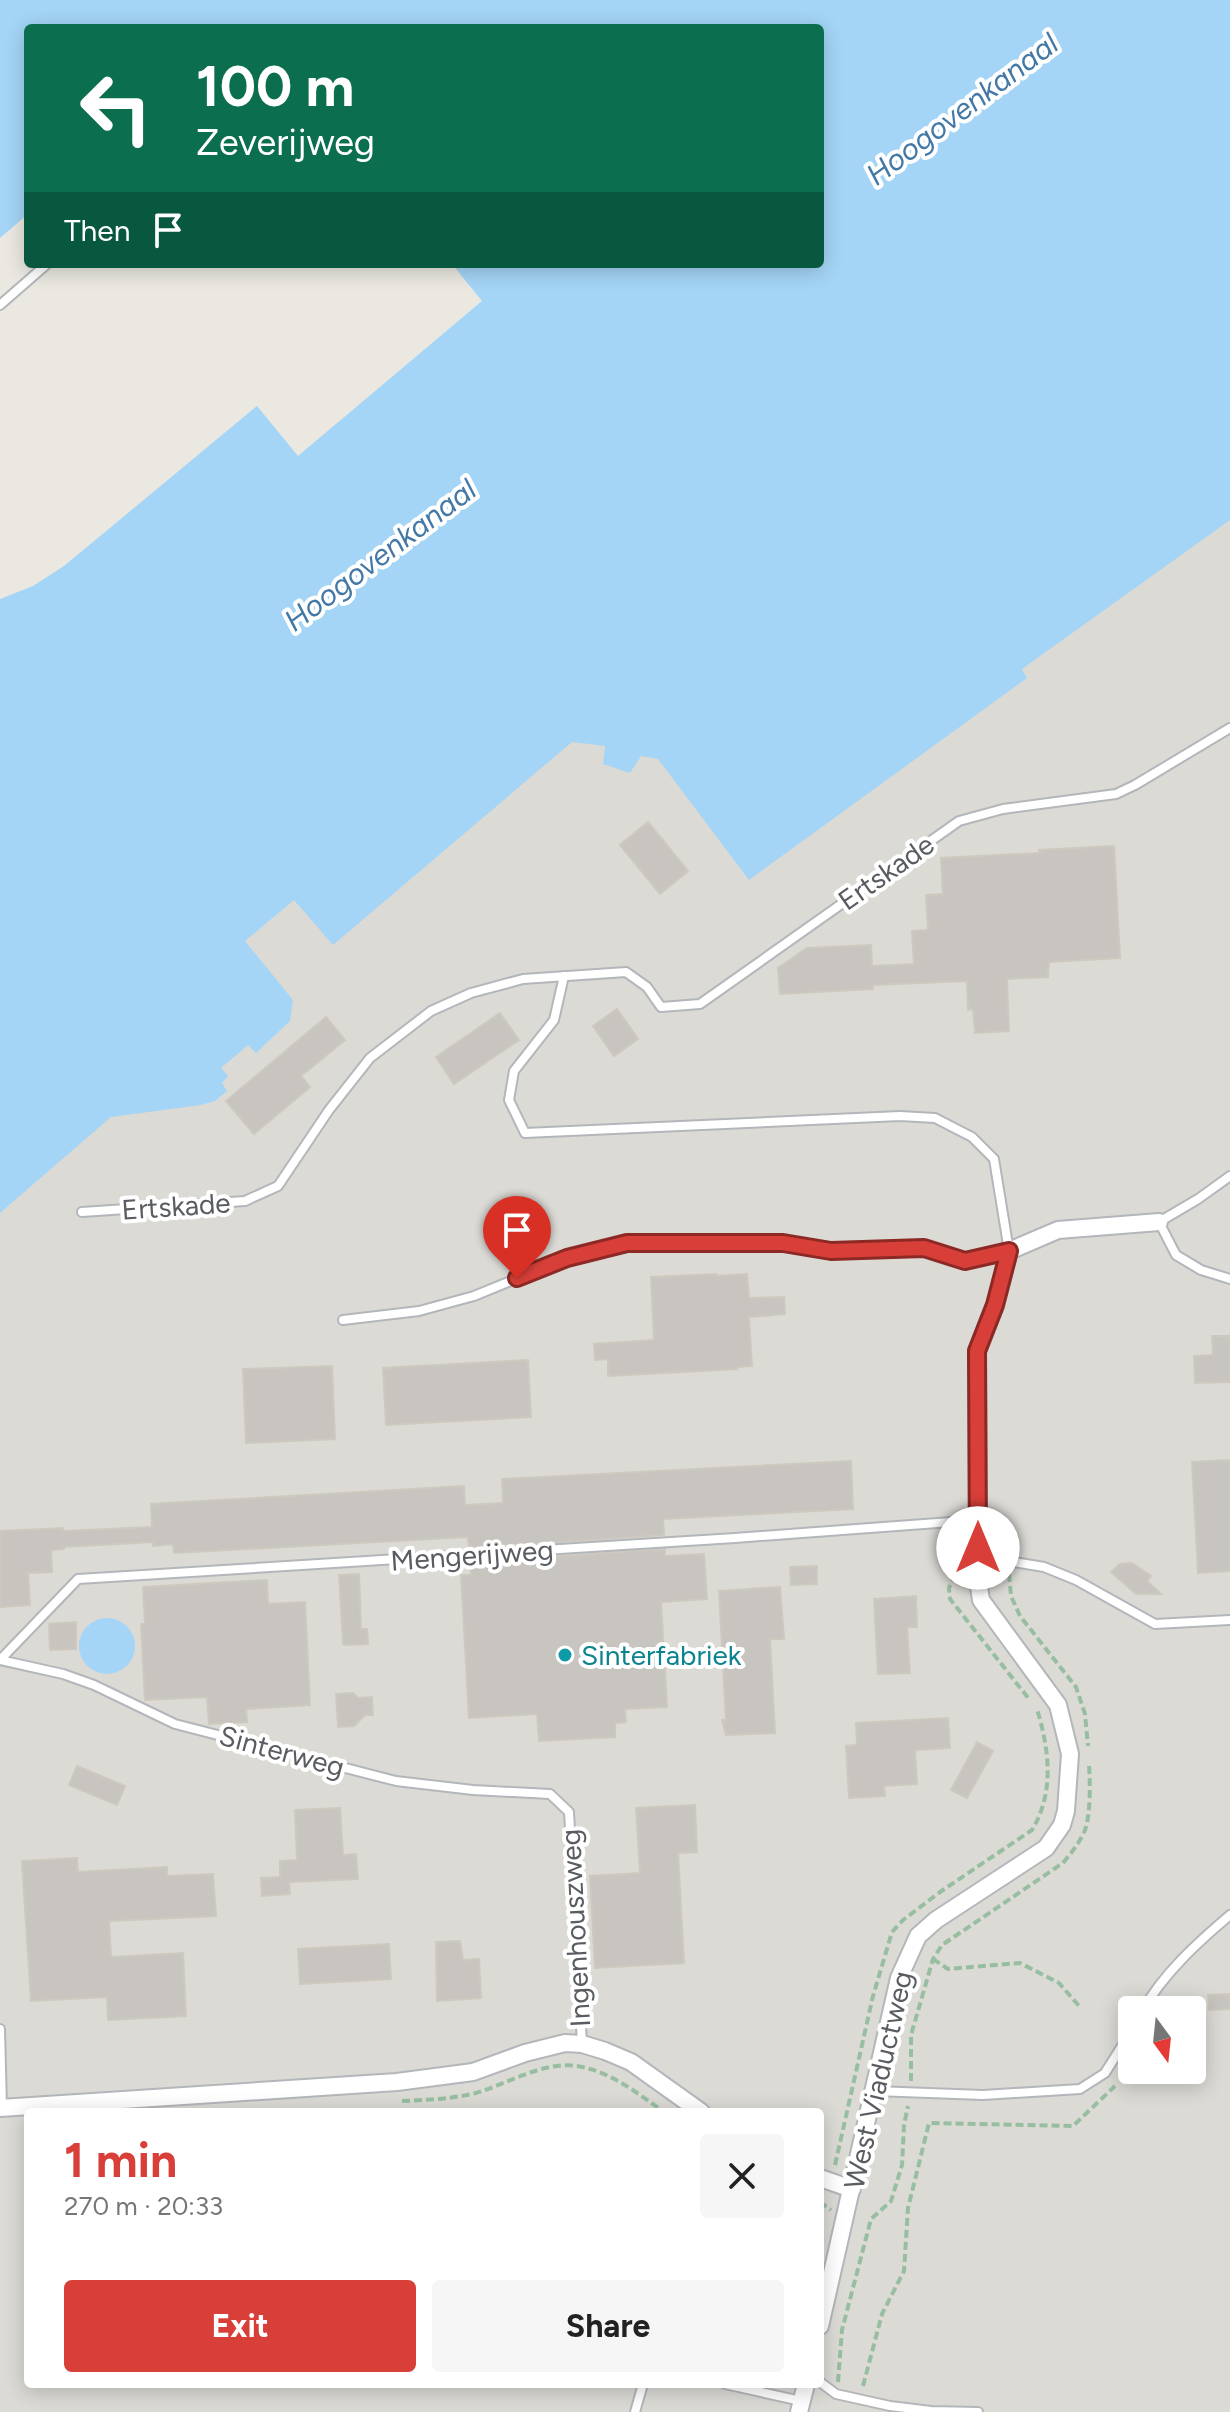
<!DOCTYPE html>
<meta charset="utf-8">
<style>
:root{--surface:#fff;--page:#f6f6f6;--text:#222;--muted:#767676;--accent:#d83f39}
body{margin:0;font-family:Figtree,sans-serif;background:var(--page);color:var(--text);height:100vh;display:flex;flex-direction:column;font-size:30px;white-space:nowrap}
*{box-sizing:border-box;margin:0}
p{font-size:26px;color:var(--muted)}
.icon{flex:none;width:44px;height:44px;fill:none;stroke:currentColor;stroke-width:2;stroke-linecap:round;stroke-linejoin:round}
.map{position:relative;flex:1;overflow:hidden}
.sheet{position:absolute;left:24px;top:2108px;width:800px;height:280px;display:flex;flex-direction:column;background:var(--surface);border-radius:8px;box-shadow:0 4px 20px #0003}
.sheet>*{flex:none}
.guide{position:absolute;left:24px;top:24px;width:800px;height:244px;border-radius:8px;box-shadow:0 4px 20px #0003;background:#0b6e4f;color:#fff;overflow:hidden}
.needle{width:52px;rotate:165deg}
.fabs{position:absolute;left:1118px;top:1996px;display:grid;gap:16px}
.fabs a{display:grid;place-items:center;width:88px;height:88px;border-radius:8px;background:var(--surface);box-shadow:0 4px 20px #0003;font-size:40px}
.pin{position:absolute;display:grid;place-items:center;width:68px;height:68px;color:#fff;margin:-82px -34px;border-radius:50% 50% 50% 0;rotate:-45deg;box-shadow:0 0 8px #0007}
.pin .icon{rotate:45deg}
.me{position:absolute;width:88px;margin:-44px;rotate:0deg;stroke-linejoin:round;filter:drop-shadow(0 0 6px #0008)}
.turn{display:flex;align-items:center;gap:28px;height:168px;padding:0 40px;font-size:36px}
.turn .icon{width:104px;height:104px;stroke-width:2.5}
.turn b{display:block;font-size:56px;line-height:68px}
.then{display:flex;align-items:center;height:76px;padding:0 40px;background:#0003;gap:16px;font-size:30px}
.round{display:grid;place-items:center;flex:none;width:84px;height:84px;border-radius:8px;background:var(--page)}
.summary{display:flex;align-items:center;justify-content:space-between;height:136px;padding:0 40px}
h1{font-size:48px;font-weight:700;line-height:60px;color:var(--accent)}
.primary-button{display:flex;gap:16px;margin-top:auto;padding:16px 40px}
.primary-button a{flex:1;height:92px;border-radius:8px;background:var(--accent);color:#fff;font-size:32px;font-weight:700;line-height:92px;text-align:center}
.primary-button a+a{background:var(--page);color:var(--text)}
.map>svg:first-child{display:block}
</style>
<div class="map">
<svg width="1230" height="2412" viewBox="0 0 1230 2412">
<rect width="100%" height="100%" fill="#eae8e0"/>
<!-- industrial -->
<path fill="#dcdad5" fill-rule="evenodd" d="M1230,340V2412H0V1139L203,932L496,771ZM1132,2010H1192V2070H1132ZM28,2112H820V2384H28Z"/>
<!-- green -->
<path fill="#bfe0be" d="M1132,2070H1181C1170,2084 1139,2092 1132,2070Z"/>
<!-- water -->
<g fill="#a4d5f6">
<path d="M0,0H1230V520L1022,669L1027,678L749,880L658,759L641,756L630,773L603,764L605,746L572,742L333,945L294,900L245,941L293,1000L290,1021L256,1053L248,1045L221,1068L228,1076L222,1083L227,1091L215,1101L201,1105L111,1117L0,1213V599L33,586L64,566L257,406L298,456L482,301L452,264H820V28H28V214L0,238Z"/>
<circle cx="107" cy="1646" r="28"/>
</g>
<!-- building -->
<g fill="#c8c4c0" stroke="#cec9bf" stroke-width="2">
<path d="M648,822L688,871L660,894L620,845Z"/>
<path d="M1114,846L1120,958L1049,962L1048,977L1007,979L1009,1031L975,1033L973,1009L968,1010L967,981L873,985V989L780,994L778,968L807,948L871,945L872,966L914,964L912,931L928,930L926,895L943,894L941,858L1040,853L1039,850Z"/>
<path d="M617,1009L638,1039L614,1056L593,1026Z"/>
<path d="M500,1013L519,1040L454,1084L436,1057Z"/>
<path d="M326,1017L345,1040L301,1076L310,1087L254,1134L226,1101Z"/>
<path d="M717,1274V1276L747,1274L749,1298L784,1297L785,1314L749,1317L752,1366L737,1367V1369L608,1376V1359L595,1360L594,1344L654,1340L651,1277Z"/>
<path d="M1212,1336H1230V1382L1195,1383L1194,1356L1213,1355Z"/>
<path d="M528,1360L531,1417L386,1425L383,1368Z"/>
<path d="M332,1366L335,1439L246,1443L243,1369Z"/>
<path d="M1230,1460V1571L1198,1573L1192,1462Z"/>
<path d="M851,1461L853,1509L663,1519L664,1535L469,1548L468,1537L174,1553L173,1544L153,1546V1542L64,1547V1549L51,1550L52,1572L28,1573L30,1605L0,1607V1531L63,1528V1531L152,1527L151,1504L464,1486L465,1505L503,1503L502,1479Z"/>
<path d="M665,1549V1556L704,1554L707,1599L661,1602L667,1707L625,1709L626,1722L615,1723V1737L539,1741L537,1714L469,1718L461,1575H471L470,1562Z"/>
<path d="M1132,1563L1151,1576L1147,1581L1161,1594H1136L1111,1572L1120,1564Z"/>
<path d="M817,1566V1584L791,1585L790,1567Z"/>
<path d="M359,1574L361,1629H367L368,1644L346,1645L343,1644L339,1575Z"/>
<path d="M267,1580L268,1604L305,1602L310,1705L246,1709L247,1722L209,1724L207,1697L145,1700L141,1624H145L143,1587Z"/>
<path d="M780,1587L784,1639H770L775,1733L726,1735L722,1720H726L719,1591Z"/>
<path d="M916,1596L917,1627H907L910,1673L878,1674L874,1599Z"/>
<path d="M76,1622V1649L50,1650L49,1624Z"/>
<path d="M353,1693L358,1698L372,1697L373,1715H365L354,1726L338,1727L336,1694Z"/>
<path d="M948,1718L950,1748L915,1750L917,1784L884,1786L885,1796L849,1798L846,1746L857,1745L856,1723Z"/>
<path d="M977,1742L993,1751L967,1798L951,1790Z"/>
<path d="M77,1766L125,1786L117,1805L69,1785Z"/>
<path d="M695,1805L697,1852L678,1853L684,1963L595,1968L590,1876L640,1873L636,1808Z"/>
<path d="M340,1808L343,1855L356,1854L358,1879L289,1882L290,1894L262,1896L261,1878L280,1877V1861L297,1860L295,1810Z"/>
<path d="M77,1858L78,1872L167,1867V1876L213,1874L216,1916L109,1921L111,1957L183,1953L186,2016L108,2020L107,1997L31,2001L22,1861Z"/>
<path d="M460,1941L463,1960L479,1959L481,1998L437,2001L436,1942Z"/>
<path d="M389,1944L391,1979L300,1984L298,1949Z"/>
<path d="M1230,1994V2009L1209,2010L1208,1995Z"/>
</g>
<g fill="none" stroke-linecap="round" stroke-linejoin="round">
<defs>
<g id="lane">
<path d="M0,305L47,264"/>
<path d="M1230,1176L1198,1199L1159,1222L1176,1255L1201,1270L1230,1279"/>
<path d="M82,1212L245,1201L278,1186L329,1110L370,1058L431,1011L471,993L523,979L626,972L647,987L661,1007L700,1004L959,821L1003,809L1116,794L1135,785L1230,728"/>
<path d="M343,1320L419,1311L474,1296L567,1258L627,1243H783L831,1251L924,1248L965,1261L1009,1251L994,1159L972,1137L935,1118L900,1116L525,1133L509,1100L514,1071L554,1020L564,976"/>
<path d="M979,1549L1008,1561L1044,1567L1076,1580L1155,1624L1230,1620"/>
<path d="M0,1660L78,1579L735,1538L978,1520"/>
<path d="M0,1660L63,1674L94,1685L175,1724L396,1781L473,1790L550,1794L569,1812L582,2044"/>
<path d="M1143,2010C1163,1974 1198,1942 1230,1915"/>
<path d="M0,2029L2,2108"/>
<path d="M874,2091L983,2095L1080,2089L1105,2073L1132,2030"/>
<path d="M820,2382L836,2394L890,2406L931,2411L978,2412"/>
<path d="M725,2384L801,2401"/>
<path d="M635,2412L643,2384"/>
</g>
<g id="street">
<path d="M0,2108L397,2082L473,2072L525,2053L565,2043L582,2044L605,2051L631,2062L701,2112"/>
<path d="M820,2178L852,2189"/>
<path d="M820,2326L899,1978L918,1936L936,1920L1046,1848L1062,1825L1066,1811L1070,1754L1058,1705L981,1600L978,1580L977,1351L995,1305L1009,1251L1058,1230L1159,1222"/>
<path d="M799,2412L806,2384"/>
</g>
</defs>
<!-- lane casing -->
<use href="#lane" stroke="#b3b6ba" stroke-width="12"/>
<!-- street casing -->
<use href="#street" stroke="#b3b6ba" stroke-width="20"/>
<!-- path -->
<g stroke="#97bea1" stroke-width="4" stroke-dasharray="8 4" stroke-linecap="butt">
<path d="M960,1563L949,1588L950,1599L1029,1699"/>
<path d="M1009,1574L1011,1596L1020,1616L1076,1687L1085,1714L1088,1746"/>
<path d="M933,1959L948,1969L1020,1963L1059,1983L1079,2006"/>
<path d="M911,2081V2035L933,1959L942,1945L1063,1863C1072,1852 1080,1842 1085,1830C1091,1813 1090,1781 1089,1763"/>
<path d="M402,2101C427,2100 451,2099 476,2093C507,2084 543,2061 577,2066C610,2071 637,2093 664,2112"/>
<path d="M835,2165L873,1996L892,1932L903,1920L940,1892L1032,1830C1055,1792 1049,1749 1037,1709"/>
<path d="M820,2202L831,2210"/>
<path d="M838,2382L842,2330L871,2219L891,2201L902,2165L904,2125L908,2106"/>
<path d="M863,2386L882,2314L904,2271L908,2208L929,2123L1073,2126L1115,2086"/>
</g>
<!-- lane -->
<use href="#lane" stroke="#fff" stroke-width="8"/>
<!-- street -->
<use href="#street" stroke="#fff" stroke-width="16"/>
</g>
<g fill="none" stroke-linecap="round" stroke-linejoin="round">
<defs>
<path id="route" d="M517,1278L567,1258L627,1243H783L831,1251L924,1248L965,1261L1009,1251L995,1305L977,1351L978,1548"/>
</defs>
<!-- route casing -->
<use href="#route" stroke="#8c2925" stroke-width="20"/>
<!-- route -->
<use href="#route" stroke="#d83f39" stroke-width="14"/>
</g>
<!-- markers -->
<circle fill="#0f9aa8" stroke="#fff" stroke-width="3" cx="565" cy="1655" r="8"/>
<g text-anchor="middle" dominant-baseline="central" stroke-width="8" stroke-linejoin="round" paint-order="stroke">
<!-- street labels -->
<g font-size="28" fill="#595c60" stroke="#fff">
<text transform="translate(886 872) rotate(-35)">Ertskade</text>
<text transform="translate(176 1206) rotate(-4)">Ertskade</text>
<text transform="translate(472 1555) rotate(-4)">Mengerijweg</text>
<text transform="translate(282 1751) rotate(15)">Sinterweg</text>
<text transform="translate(575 1928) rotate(-93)">Ingenhouszweg</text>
<text transform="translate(878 2080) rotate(-77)">West Viaductweg</text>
</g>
<!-- culture labels -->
<g font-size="28" fill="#0d838f" stroke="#fff" text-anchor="start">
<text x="581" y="1655">Sinterfabriek</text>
</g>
<!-- water labels -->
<g font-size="30" font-style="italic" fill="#4478a6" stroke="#fff">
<text transform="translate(962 109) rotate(-37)">Hoogovenkanaal</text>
<text transform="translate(380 555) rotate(-37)">Hoogovenkanaal</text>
</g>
</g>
</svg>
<div class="fabs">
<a><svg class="needle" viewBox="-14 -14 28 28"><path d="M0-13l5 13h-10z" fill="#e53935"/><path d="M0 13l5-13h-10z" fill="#767676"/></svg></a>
</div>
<div class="pin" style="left:517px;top:1278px;background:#d93025"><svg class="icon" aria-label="arrive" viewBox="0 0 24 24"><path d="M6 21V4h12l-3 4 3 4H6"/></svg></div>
<svg class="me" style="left:978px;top:1548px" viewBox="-20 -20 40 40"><circle r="19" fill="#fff"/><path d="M0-13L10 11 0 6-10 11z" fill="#d83f39"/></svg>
<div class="guide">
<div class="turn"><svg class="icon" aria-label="left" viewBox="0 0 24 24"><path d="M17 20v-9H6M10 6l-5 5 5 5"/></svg><div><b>100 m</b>Zeverijweg</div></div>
<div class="then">Then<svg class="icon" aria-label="arrive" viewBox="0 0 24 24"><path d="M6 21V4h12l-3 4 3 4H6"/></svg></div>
</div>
<section class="sheet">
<div class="summary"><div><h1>1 min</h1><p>270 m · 20:33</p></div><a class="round"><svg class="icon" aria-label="close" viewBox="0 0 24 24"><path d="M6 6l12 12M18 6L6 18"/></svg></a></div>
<div class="primary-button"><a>Exit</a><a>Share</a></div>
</section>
</div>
